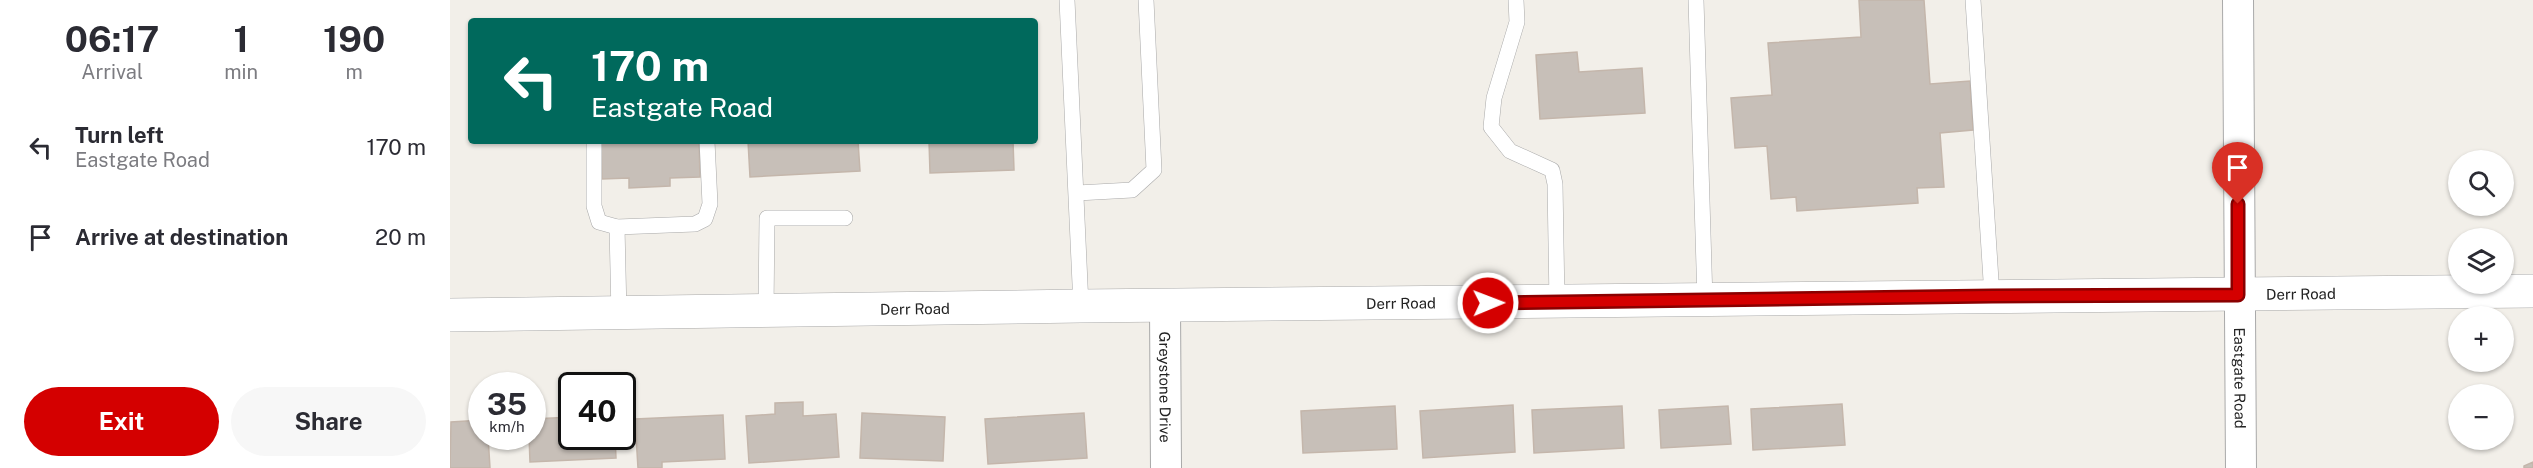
<!DOCTYPE html>
<meta charset="utf-8">
<style>
:root{--surface:#fff;--page:#f7f7f7;--text:#2b2b33;--muted:#7c7c81;--accent:#d40000}
body{margin:0;font-family:"Public Sans",sans-serif;background:var(--page);color:var(--text);height:100vh;display:flex;flex-direction:column;font-size:22px;white-space:nowrap}
*{box-sizing:border-box;margin:0}
p{font-size:20px;color:var(--muted)}
.icon{flex:none;width:33px;height:33px;fill:none;stroke:currentColor;stroke-width:2;stroke-linecap:round;stroke-linejoin:round}
.map{position:relative;flex:1;overflow:hidden}
.details{display:flex;flex-direction:column;background:var(--surface);width:450px}
.details>*{flex:none}
.guide{position:absolute;left:18px;top:18px;width:570px;height:126px;border-radius:6px;box-shadow:0 2px 4px #0004;background:#00695c;color:#fff;overflow:hidden}
.fabs{position:absolute;left:1998px;top:150px;display:grid;gap:12px}
.fabs a{display:grid;place-items:center;width:66px;height:66px;border-radius:50%;background:var(--surface);box-shadow:0 2px 4px #0004;font-size:30px}
.speed{position:absolute;left:18px;top:372px;display:flex;gap:12px;font-size:30px;font-weight:700;text-align:center}
.speed>*{display:grid;place-content:center;width:78px;height:78px;border-radius:50%;background:var(--surface);box-shadow:0 2px 4px #0004;line-height:1}
.speed small{font-size:15px;font-weight:400}
.speed .limit{border:3px solid #111;border-radius:9px;background:#fff;color:#111}
.pin{position:absolute;display:grid;place-items:center;width:51px;height:51px;color:#fff;margin:-62px -26px;border-radius:50% 50% 50% 0;rotate:-45deg;box-shadow:0 0 6px #0007}
.pin .icon{rotate:45deg}
.me{position:absolute;width:66px;margin:-33px;rotate:89deg;stroke-linejoin:round;filter:drop-shadow(0 0 4px #0008)}
.turn{display:flex;align-items:center;gap:21px;height:126px;padding:0 24px;font-size:27px}
.turn .icon{width:78px;height:78px;stroke-width:2.5}
.turn b{display:block;font-size:42px;line-height:51px}
.eta{display:flex;justify-content:space-evenly;align-items:center;height:102px;text-align:center}
.eta b{font-size:36px;font-weight:700;line-height:42px}
.button{display:flex;gap:12px;margin-top:auto;padding:12px 24px}
.button a{flex:1;height:69px;border-radius:36px;background:var(--accent);color:#fff;font-size:24px;font-weight:700;line-height:69px;text-align:center}
.button a+a{background:var(--page);color:var(--text)}
ul{padding:0;list-style:none}
li{display:flex;align-items:center;gap:18px;height:90px;padding:0 24px}
li div{flex:1}
li b{display:block;font-size:22px}
li em{font-style:normal}
main{display:flex;flex:1;min-height:0}
.map>svg:first-child{display:block}
</style>
<main>
<section class="details">
<div class="eta">
<div><b>06:17</b><p>Arrival</p></div>
<div><b>1</b><p>min</p></div>
<div><b>190</b><p>m</p></div>
</div>
<ul>
<li><svg class="icon" aria-label="left" viewBox="0 0 24 24"><path d="M17 20v-9H6M10 6l-5 5 5 5"/></svg><div><b>Turn left</b><p>Eastgate Road</p></div><em>170 m</em></li>
<li><svg class="icon" aria-label="arrive" viewBox="0 0 24 24"><path d="M6 21V4h12l-3 4 3 4H6"/></svg><div><b>Arrive at destination</b></div><em>20 m</em></li>
</ul>
<div class="button"><a>Exit</a><a>Share</a></div>
</section>
<div class="map">
<svg width="2083" height="468" viewBox="0 0 2083 468">
<rect width="100%" height="100%" fill="#f2efe9"/>
<!-- building -->
<g fill="#c7bfb8" stroke="#c4b6ab" stroke-width="1.5">
<path d="M1409,0H1474L1480,84L1520,81L1523,130L1490,133L1494,187L1467,188L1468,203L1347,211L1346,197L1321,199L1317,146L1285,148L1281,98L1322,95L1318,43L1411,37Z"/>
<path d="M1127,52L1129,72L1192,68L1195,113L1090,119L1086,55Z"/>
<path d="M151,141H249L250,177L220,178V186L179,188V178L152,179Z"/>
<path d="M298,141H408L410,171L300,177Z"/>
<path d="M479,141H563L564,170L480,173Z"/>
<path d="M353,402V416L386,414L389,457L299,463L296,416L325,414V403Z"/>
<path d="M1392,404L1395,445L1303,450L1301,409Z"/>
<path d="M1063,405L1065,452L973,458L970,411Z"/>
<path d="M945,406L947,449L853,453L851,411Z"/>
<path d="M1172,406L1174,448L1084,453L1082,410Z"/>
<path d="M1278,406L1281,444L1211,448L1209,410Z"/>
<path d="M412,413L495,417L493,461L410,458Z"/>
<path d="M634,413L637,458L538,464L535,419Z"/>
<path d="M273,415L275,459L212,462V468H188L185,419Z"/>
<path d="M122,417V436H165L166,458L80,462L79,436H82V419Z"/>
<path d="M32,420V436H38L40,468H0L1,422Z"/>
<path d="M2083,462V468H2074V466Z"/>
</g>
<g fill="none" stroke-linecap="round" stroke-linejoin="round">
<defs>
<g id="service">
<path d="M617,0L631,306"/>
<path d="M1066,0L1067,22L1044,98L1041,127L1060,151L1102,170L1105,184L1107,302"/>
<path d="M1246,0L1255,301"/>
<path d="M1523,0L1542,296"/>
<path d="M144,141V206L149,222L167,227L245,224L255,219L260,204L257,141"/>
<path d="M627,193L682,190L704,170L696,0"/>
<path d="M167,227L169,314"/>
<path d="M316,311L317,218H395"/>
</g>
<g id="minor">
<path id="s1" d="M1788,0L1791,468"/>
<path id="s2" d="M715,306L716,468"/>
</g>
<g id="tertiary">
<path id="s3" d="M0,315L631,306L2083,291"/>
</g>
</defs>
<!-- service casing -->
<use href="#service" stroke="#a9a9a9" stroke-width="16"/>
<!-- minor casing -->
<use href="#minor" stroke="#a9a9a9" stroke-width="32"/>
<!-- tertiary casing -->
<use href="#tertiary" stroke="#a9a9a9" stroke-width="34"/>
<!-- service -->
<use href="#service" stroke="#fff" stroke-width="15"/>
<!-- minor -->
<use href="#minor" stroke="#fff" stroke-width="30"/>
<!-- tertiary -->
<use href="#tertiary" stroke="#fff" stroke-width="33"/>
</g>
<g fill="none" stroke-linecap="round" stroke-linejoin="round">
<defs>
<path id="route" d="M1038,303L1542,296L1788,295V204"/>
</defs>
<!-- route casing -->
<use href="#route" stroke="#8a0000" stroke-width="15"/>
<!-- route -->
<use href="#route" stroke="#d40000" stroke-width="10"/>
</g>
<g text-anchor="middle" dominant-baseline="central" stroke-width="6" stroke-linejoin="round" paint-order="stroke">
<!-- street labels -->
<g font-size="15" fill="#222" stroke="#fff">
<text stroke="none"><textPath href="#s3" startOffset="1851">Derr Road</textPath></text>
<text stroke="none"><textPath href="#s3" startOffset="951">Derr Road</textPath></text>
<text stroke="none"><textPath href="#s3" startOffset="465">Derr Road</textPath></text>
<text stroke="none"><textPath href="#s1" startOffset="378">Eastgate Road</textPath></text>
<text stroke="none"><textPath href="#s2" startOffset="81">Greystone Drive</textPath></text>
</g>
</g>
</svg>
<div class="fabs">
<a><svg class="icon" aria-label="search" viewBox="0 0 24 24"><circle cx="10" cy="10" r="6"/><path d="M15 15l6 6"/></svg></a>
<a><svg class="icon" aria-label="layers" viewBox="0 0 24 24"><path d="M12 4l9 5-9 5-9-5zM3 14l9 5 9-5"/></svg></a>
<a>+</a>
<a>−</a>
</div>
<div class="speed"><div>35<small>km/h</small></div><div class="limit">40</div></div>
<div class="pin" style="left:1788px;top:204px;background:#d93025"><svg class="icon" aria-label="arrive" viewBox="0 0 24 24"><path d="M6 21V4h12l-3 4 3 4H6"/></svg></div>
<svg class="me" style="left:1038px;top:303px" viewBox="-20 -20 40 40"><circle r="17" fill="#d40000" stroke="#fff" stroke-width="3"/><path d="M0-11L8 9 0 5-8 9z" fill="#fff"/></svg>
<div class="guide">
<div class="turn"><svg class="icon" aria-label="left" viewBox="0 0 24 24"><path d="M17 20v-9H6M10 6l-5 5 5 5"/></svg><div><b>170 m</b>Eastgate Road</div></div>
</div>
</div>
</main>
